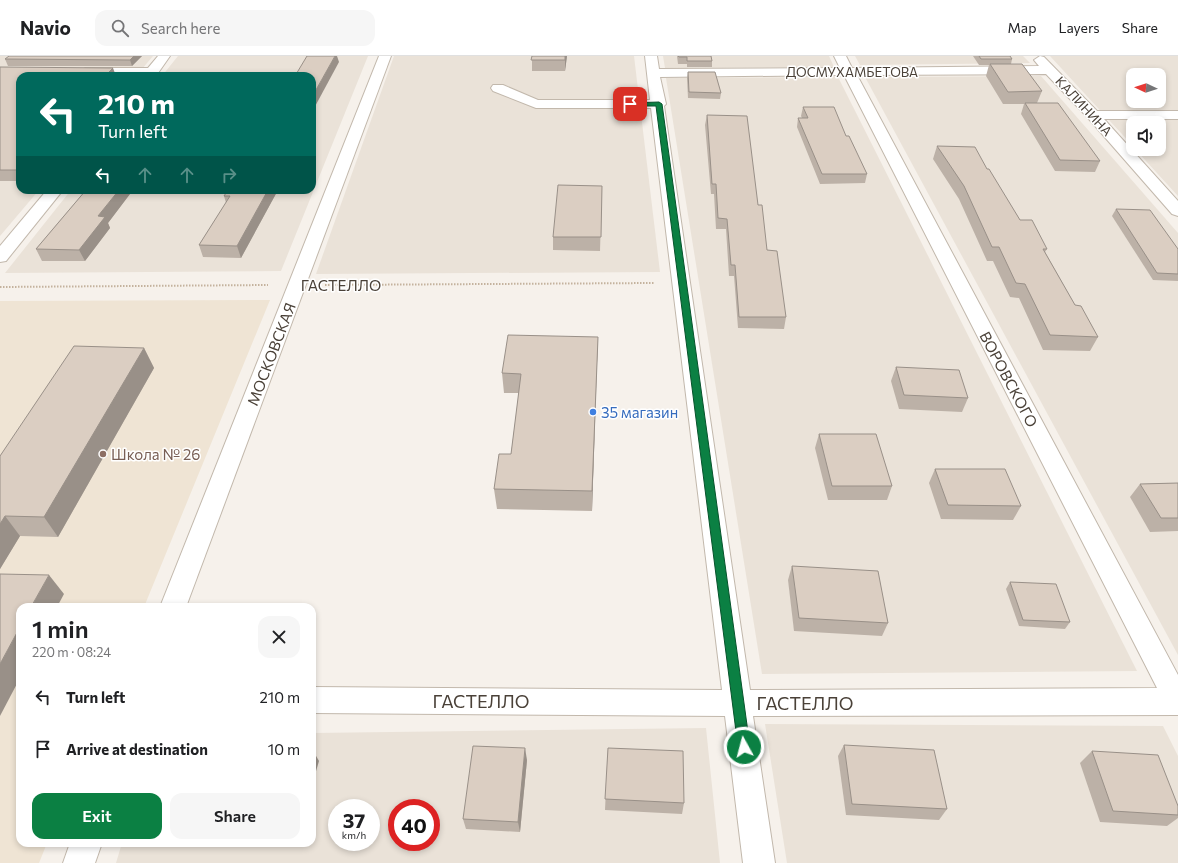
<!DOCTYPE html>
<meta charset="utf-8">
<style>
:root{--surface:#fff;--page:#f6f6f6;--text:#202124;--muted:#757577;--line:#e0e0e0;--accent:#0b8043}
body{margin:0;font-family:Commissioner,sans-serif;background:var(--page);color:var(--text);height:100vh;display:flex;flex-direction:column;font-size:15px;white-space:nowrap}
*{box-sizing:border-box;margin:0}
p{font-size:13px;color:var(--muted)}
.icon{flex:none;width:22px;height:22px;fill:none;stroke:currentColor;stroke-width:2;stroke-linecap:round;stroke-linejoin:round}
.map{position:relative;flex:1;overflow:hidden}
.side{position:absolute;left:16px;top:547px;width:300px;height:244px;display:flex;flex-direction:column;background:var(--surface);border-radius:12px;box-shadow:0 2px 6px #0003}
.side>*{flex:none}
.top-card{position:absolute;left:16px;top:16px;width:300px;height:122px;border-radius:12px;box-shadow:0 2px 6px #0003;background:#00695c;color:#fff;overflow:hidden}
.needle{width:26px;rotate:274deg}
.controls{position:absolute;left:1126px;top:12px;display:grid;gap:8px}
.controls a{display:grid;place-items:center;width:40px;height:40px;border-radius:8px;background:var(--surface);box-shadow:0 2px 6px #0003;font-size:20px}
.speed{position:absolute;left:328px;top:743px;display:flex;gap:8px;font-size:20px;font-weight:700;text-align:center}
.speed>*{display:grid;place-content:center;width:52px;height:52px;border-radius:50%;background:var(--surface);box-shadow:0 2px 6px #0003;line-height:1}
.speed small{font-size:10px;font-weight:400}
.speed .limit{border:6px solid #d22;background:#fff;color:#111}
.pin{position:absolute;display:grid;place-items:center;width:34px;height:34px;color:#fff;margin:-17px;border-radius:8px;box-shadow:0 2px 6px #0006}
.me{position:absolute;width:44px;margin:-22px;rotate:353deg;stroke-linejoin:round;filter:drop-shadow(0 0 3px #0008)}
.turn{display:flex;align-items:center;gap:14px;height:84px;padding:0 16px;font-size:18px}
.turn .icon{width:52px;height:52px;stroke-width:2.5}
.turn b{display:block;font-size:28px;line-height:34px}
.lanes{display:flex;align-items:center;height:38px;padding:0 16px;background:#0003;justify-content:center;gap:20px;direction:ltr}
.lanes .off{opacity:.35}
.round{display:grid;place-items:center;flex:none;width:42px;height:42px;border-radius:12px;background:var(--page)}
.head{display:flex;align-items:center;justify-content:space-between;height:68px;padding:0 16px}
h1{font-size:24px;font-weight:600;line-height:30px}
.action{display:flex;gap:8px;margin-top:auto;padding:8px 16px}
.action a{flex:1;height:46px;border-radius:12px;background:var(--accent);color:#fff;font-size:16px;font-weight:600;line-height:46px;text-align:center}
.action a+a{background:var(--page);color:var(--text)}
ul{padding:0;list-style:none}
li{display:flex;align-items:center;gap:12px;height:52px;padding:0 16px}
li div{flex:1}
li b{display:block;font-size:15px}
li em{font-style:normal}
header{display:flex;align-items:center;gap:24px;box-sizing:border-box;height:56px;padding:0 20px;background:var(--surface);border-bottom:1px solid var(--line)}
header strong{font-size:19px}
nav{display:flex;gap:22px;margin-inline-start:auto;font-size:14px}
.search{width:280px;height:36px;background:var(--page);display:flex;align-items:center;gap:10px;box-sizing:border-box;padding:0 14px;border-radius:12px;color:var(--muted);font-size:15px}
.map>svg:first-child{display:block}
</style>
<header>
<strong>Navio</strong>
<div class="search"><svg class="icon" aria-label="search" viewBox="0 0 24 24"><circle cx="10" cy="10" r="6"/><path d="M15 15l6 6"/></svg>Search here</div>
<nav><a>Map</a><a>Layers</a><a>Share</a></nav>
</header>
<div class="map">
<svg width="1178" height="807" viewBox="0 0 1178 807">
<rect width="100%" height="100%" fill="#f6f1eb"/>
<!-- residential -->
<g fill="#eae2d8" fill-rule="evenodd">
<path d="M0,0H153L136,20H20V134H39L0,180Z"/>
<path d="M178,0H368L281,215L5,217L71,134H312V20H162Z"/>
<path d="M394,0H634L660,216L316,218Z"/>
<path d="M663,0H829L834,11L665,12Z"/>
<path d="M855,0H1023L1030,7L860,9Z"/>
<path d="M1050,0H1178V140L1135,93H1159V67H1133V90ZM1133,19H1159V45H1133Z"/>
<path d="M1041,20L1178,177V599L865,21Z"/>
<path d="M838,21L1137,615L762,618L666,22Z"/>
<path d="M765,668L1163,670L1178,700V807H787Z"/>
<path d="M706,672L720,807H116L122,787H312V677ZM337,752H371V786H337ZM397,752H431V786H397Z"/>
</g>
<!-- education -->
<path fill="#efe4d4" d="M270,244L144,551H20V787H47L39,807H0V245Z"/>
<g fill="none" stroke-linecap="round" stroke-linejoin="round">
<defs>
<g id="minor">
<path d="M158,0H170L156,20H85L79,16L85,12H148Z"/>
<path d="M379,0H391L186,551H160Z"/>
<path d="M645,0H657L659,13L840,12L834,0H846L852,12L1039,10L1034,4L1040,0L1044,1L1097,55H1178V63H1104L1178,145V160L1172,158L1088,62L1046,18L857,19L1178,619V659L753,660L775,807H743L725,660L312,657V631L722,634L651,52H536L493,35L491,32L493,29H503L538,44H650ZM844,19L1157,632L750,634L664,50L666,48L660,21Z"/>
<path d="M47,134H63L6,205L0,206V190Z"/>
<path d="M70,787H102L95,807H63Z"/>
</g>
</defs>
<!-- minor casing -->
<use href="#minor" stroke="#c2b8ac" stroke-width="2"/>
<!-- path -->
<g stroke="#c4b29d" stroke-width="2" stroke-dasharray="1.5 1.5" stroke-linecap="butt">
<path d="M325,229L654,227"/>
<path d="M0,231L268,229"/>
</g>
<!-- minor -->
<use href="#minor" fill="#fff" fill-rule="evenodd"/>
</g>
<!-- wall -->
<g fill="#bcb1a7">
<path d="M142,0L132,10H8L5,3Z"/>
<path d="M532,0H567L565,15H532Z"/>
<path d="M677,0H711L712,5V11H687V8H678Z"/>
<path d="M973,0H1010L1012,3L1011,8L1042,35L1037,47L1100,105L1095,116L1055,115L1021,58L1024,48H1003L986,20L989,9H979Z"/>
<path d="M0,11L20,20V125H0Z"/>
<path d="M688,16L721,37L720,43L688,42L687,22Z"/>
<path d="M803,51L846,80L867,118L865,127L820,128L797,71L798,62H802L801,60Z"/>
<path d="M707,59L758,149L767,194L786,261L784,273L738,272L734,220H729L726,173H716L714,138H711L705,69Z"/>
<path d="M937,90L987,113L1020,164L1047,193L1045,196L1075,249L1098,281L1090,295L1043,294L1019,242L1010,241L993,205H987L959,143L933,103Z"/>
<path d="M602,130L600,195L553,194V181Z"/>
<path d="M86,134H133L108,167L110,172L85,205H42L36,193Z"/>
<path d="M278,134L241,202L203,201L199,189L226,147L224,140Z"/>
<path d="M1116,153L1178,193V225L1153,224L1112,160Z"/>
<path d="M598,281L592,455L497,453L494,433L511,398L519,337H504L502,317Z"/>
<path d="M144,292L154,312L58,481L20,480L0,513V400Z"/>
<path d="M896,311L968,342L962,356L899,353L891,325Z"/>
<path d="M819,378L892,430L887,444H828L815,392Z"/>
<path d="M935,413L1021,450L1013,464L941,463L929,427Z"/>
<path d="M1178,427V475L1150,476L1130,441L1140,428Z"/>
<path d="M792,510L888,567L882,580L794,575L788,524Z"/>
<path d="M1010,526L1070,566L1065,573L1019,570L1006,533Z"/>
<path d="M844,689L947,753L939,764L846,759L838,700Z"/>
<path d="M608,692L684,747L682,758L605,754Z"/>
<path d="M1092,695L1178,750V762L1167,770L1100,766L1080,707Z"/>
<path d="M527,704L520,776L466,773L463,763Z"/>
</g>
<!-- shaded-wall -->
<g fill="#999088">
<path d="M134,0H142L132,10L130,4Z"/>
<path d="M335,0H337L339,6L312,56V41Z"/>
<path d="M565,0H567L565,15Z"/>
<path d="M113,12L116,20H105Z"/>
<path d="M119,134H133L108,167L110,172L85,205L79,194L98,160Z"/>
<path d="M268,134H278L241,202L237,190Z"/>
<path d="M598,281L597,300L592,455V435Z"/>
<path d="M144,292L154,312L58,481L44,461Z"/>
<path d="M5,460L20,480L0,513V468Z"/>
<path d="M49,519L64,538L57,551H31Z"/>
<path d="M20,571V622L0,660V608Z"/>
<path d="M525,692L527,704L520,776L518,766Z"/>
<path d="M312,693L319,705L312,729Z"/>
</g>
<!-- building -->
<g fill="#dbcec2" stroke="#999088">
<path d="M9,0H134L130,4L5,3Z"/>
<path d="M307,0H335L312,41V20H295Z"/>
<path d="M532,0H565V4H531Z"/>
<path d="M678,0H711L712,5H687V1H679Z"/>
<path d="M979,0H1010L1012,3H981Z"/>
<path d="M990,8H1022L1042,35L1008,36Z"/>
<path d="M0,11L113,12L105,20H20V114H0Z"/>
<path d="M688,16H715L721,37L689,36Z"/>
<path d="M1025,47H1058L1100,105L1060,104Z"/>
<path d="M803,51H834L846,80H849L867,118H822L798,62H808Z"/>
<path d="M707,59L747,60L758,149H762L767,194L777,195L786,261H739L735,209H731L727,163L718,162L716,128H712Z"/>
<path d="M937,90L975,91L987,113H989L1020,164H1032L1047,193H1043L1075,249L1081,250L1098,281L1050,279L1025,228L1016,227L999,191H992L964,130Z"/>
<path d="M558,129L602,130L601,181H553Z"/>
<path d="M86,134H119L98,160L105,161L79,194L36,193Z"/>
<path d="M228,134H268L237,190L199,189L230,140H224Z"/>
<path d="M1116,153L1150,154L1178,193V218L1157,217Z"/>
<path d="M508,279L598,281L592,435L494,433L499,398H511L521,318L502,317Z"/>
<path d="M74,290L144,292L44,461L5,460L0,468V400Z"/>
<path d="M896,311L959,314L968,342L904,339Z"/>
<path d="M819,378H876L892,430H832Z"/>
<path d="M935,413H1005L1021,450L948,449Z"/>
<path d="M1178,427V462H1161L1140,428Z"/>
<path d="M792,510L878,515L888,567L799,562Z"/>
<path d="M0,518L49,519L31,551H20V571L0,608Z"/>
<path d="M1010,526L1056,528L1070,566L1023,564Z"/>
<path d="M844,689L934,694L947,753L852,748Z"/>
<path d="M473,690L525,692L518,766L463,763Z"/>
<path d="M608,692L683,695L684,747L605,743Z"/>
<path d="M1092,695L1158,699L1178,750V759L1113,755Z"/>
</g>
<!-- route -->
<path fill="#0b8043" stroke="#07532c" d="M659,46L662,48L750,691L749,695L744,696L740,695L738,691L656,50H630L628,48L630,47Z"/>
<!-- markers -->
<circle fill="#3f7fe0" stroke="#fff" stroke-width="1.5" cx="593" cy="356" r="4"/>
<circle fill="#8d6e63" stroke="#fff" stroke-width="1.5" cx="103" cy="398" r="4"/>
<g text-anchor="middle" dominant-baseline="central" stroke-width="3" stroke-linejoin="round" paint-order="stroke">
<!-- far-street labels -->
<g font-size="13" fill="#4a4138" stroke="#fff">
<text x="852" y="16">ДОСМУХАМБЕТОВА</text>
<text transform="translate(1084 50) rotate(47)">КАЛИНИНА</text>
</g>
<!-- street labels -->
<g font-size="15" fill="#4a4138" stroke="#fff">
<text x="341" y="229">ГАСТЕЛЛО</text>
<text transform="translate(271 298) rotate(-69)">МОСКОВСКАЯ</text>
<text transform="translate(1009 323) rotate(62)">ВОРОВСКОГО</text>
</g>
<!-- shop labels -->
<g font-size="15" fill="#366cbe" stroke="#fff" text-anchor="start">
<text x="601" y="356">35 магазин</text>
</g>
<!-- education labels -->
<g font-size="15" fill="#785e54" stroke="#fff" text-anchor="start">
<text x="111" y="398">Школа № 26</text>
</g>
<!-- near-street labels -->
<g font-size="18" fill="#4a4138" stroke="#fff">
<text x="481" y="645">ГАСТЕЛЛО</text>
<text x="805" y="647">ГАСТЕЛЛО</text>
</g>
</g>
</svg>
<div class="controls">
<a><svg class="needle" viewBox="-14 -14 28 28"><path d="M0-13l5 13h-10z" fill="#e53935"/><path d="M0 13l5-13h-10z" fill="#757577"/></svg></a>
<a><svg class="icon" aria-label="sound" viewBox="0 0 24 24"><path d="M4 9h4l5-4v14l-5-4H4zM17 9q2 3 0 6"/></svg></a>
</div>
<div class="speed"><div>37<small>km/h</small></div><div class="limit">40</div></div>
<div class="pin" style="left:630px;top:48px;background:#d93025"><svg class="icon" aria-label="arrive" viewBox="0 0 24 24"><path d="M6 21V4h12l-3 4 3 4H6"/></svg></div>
<svg class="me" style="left:744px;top:691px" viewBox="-20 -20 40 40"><circle r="17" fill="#0b8043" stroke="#fff" stroke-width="3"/><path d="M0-11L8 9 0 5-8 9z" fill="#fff"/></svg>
<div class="top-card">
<div class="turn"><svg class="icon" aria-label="left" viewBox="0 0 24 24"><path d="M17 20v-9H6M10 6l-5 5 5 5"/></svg><div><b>210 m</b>Turn left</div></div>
<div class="lanes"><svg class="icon" aria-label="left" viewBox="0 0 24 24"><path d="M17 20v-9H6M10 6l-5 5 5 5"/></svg><svg class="icon off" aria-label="ahead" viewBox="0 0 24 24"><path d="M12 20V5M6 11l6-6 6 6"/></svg><svg class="icon off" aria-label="ahead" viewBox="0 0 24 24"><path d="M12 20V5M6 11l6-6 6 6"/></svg><svg class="icon off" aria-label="right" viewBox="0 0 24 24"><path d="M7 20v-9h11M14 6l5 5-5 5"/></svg></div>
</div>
<section class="side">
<div class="head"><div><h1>1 min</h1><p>220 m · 08:24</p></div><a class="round"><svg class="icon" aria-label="close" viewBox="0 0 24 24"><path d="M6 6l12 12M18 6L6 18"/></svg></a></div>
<ul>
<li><svg class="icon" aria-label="left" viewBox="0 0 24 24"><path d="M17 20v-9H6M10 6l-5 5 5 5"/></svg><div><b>Turn left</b></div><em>210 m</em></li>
<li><svg class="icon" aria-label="arrive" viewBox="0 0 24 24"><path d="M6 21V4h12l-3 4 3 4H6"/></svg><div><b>Arrive at destination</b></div><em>10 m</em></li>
</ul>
<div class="action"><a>Exit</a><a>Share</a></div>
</section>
</div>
